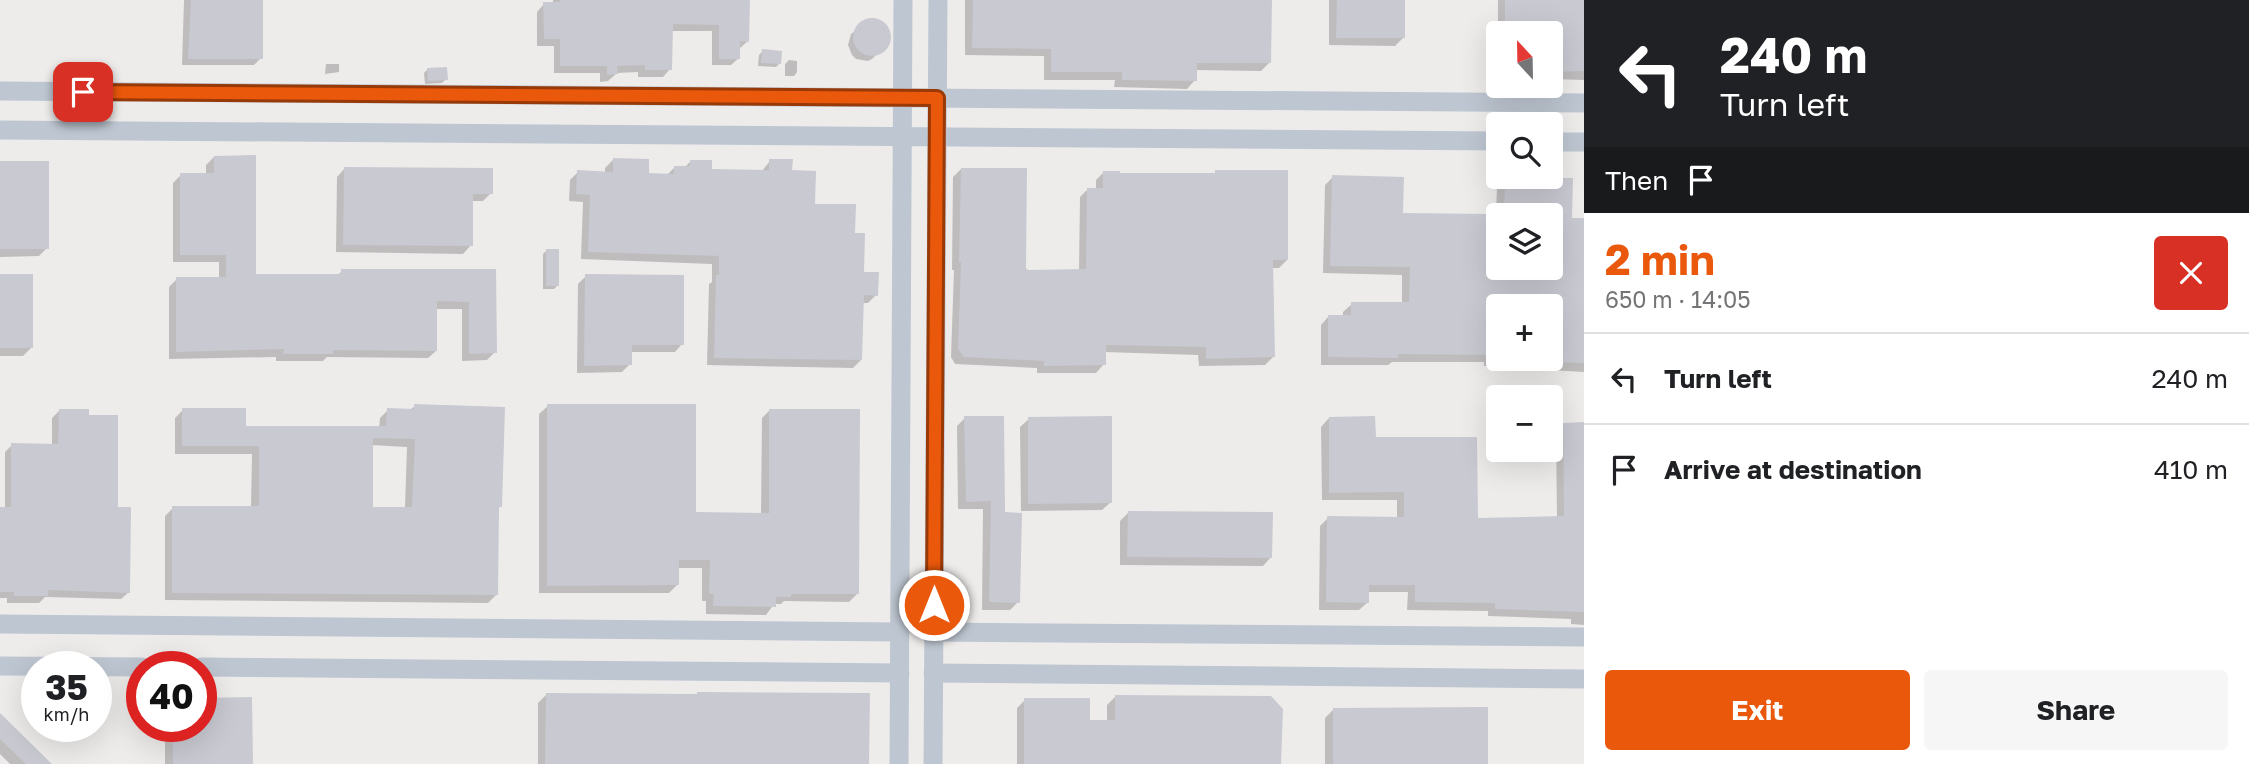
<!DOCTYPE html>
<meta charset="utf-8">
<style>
:root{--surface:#fff;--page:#f6f6f6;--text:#202124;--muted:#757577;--line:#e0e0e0;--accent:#ea580c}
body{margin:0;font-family:"Golos Text",sans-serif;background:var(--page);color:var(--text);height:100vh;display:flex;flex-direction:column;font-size:26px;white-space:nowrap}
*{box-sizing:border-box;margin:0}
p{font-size:23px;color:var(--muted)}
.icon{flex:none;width:38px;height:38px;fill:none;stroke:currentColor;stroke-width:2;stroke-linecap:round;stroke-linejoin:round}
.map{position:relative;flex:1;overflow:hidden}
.drawer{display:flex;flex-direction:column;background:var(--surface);width:665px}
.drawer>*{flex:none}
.hud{background:#202124;color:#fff;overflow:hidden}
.needle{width:46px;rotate:338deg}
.buttons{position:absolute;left:1486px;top:21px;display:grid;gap:14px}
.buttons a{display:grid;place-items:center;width:77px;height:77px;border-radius:7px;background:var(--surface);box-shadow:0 7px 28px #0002;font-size:35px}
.speed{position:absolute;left:21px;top:651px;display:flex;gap:14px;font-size:35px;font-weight:700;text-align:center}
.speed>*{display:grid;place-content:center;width:91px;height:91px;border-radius:50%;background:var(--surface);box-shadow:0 7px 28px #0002;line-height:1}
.speed small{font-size:18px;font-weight:400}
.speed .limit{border:10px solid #d22;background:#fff;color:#111}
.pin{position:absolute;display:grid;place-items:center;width:60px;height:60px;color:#fff;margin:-30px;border-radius:14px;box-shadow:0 4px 10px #0006}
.me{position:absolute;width:77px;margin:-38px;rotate:0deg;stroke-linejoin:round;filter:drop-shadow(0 0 5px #0008)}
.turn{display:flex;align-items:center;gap:24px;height:147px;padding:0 21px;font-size:32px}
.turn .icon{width:91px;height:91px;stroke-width:2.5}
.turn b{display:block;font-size:49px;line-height:60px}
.then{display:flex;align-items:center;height:66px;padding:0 21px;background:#0003;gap:14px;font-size:26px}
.round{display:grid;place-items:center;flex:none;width:74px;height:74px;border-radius:7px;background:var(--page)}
.headline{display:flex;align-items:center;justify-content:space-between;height:119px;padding:0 21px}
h1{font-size:42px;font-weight:700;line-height:52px;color:var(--accent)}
.button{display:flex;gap:14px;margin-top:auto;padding:14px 21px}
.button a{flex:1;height:80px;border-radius:7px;background:var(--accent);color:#fff;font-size:28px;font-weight:700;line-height:80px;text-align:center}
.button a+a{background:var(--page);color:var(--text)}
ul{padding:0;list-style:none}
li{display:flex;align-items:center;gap:21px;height:91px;padding:0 21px;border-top:2px solid var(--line)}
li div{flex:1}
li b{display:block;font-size:26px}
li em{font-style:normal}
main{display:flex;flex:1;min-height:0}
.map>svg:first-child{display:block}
</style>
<main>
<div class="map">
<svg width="1584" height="764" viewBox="0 0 1584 764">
<rect width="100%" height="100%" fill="#eeeceb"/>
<!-- shadow -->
<g fill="#0003" fill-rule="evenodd">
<path d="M184,0H261V58L254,65H182Z"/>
<path d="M553,0H749L748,41L740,48L739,58L731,65H712V31H671L670,69L663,77H638V72L617,73L608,81L600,82V73H554V46H537V12L544,4H553Z"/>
<path d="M965,0H1270L1269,63L1261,71L1195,70V80L1187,89L1114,87L1115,80H1044V56L965,55Z"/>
<path d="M1329,0H1404L1403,38L1395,46L1329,45Z"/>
<path d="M1498,0H1584V80L1550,79V33H1530V29H1498Z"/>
<path d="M868,21L878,22L888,34L887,44L872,59L868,61L856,59L852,55L848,45L851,34Z"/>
<path d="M763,51L780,63L776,67L758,66L759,55Z"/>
<path d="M789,60L797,61V72L794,76H785V64Z"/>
<path d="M326,64H339V72L325,74Z"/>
<path d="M428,69L446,79L442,83L425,84L424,73Z"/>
<path d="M214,157L254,276H337L342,271H495V352L487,360L462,361V309H436V351L428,358L327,357L323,361H276V357L169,359V287L177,279H219V262H173V183L181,175H206V165Z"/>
<path d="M613,160L647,175H667L675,167L684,168L691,161L710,170L762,171L770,161L791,172L813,205L854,234L863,274L876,295L868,303H862L861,360L853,368L707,365L709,284L712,282V264L581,259L583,202L569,201L570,180L578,172L605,173V168Z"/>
<path d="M0,163L47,248L39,256L0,257Z"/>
<path d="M345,168L491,193L483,201H472L471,245L463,254L336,252L337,177Z"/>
<path d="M961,169L1027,272L1079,271L1080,197L1088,189H1096V180L1104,172L1287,260L1279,268H1272L1273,357L1265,365L1199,366L1198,355L1104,352V364L1096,373H1037V368L955,364L951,357L954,270H952L953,177Z"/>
<path d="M1333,177L1401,215L1496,216L1497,186L1505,178L1570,219L1584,220V372L1484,366V362H1392L1388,365H1321V325L1329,316L1343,317V312L1352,304H1402V275L1323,273L1325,185ZM1498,215H1550V268H1498ZM1498,306H1550V359H1498Z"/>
<path d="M547,250L558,285L554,289H543V254Z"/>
<path d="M0,275L31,348L23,356H0Z"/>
<path d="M586,276L682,344L675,352H630V364L622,372L577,373L578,284Z"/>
<path d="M415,406L498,508L496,595L488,603L165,600V516L173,508H251L252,454H175V418L183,410L244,428H379L380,418L388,410H410ZM371,445L407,447L405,508H371Z"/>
<path d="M548,406L694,514L761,515L762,418L770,410L857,594L849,602L784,601L781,604H774L766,615L706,614V601H702V568H677V585L669,593H539V414Z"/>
<path d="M59,411L116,508L129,592L121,599L45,597L39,603H7V598H0V509H5V452L12,445H52V418Z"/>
<path d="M965,418L1003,514L1018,602L1010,610H982L983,509H958L957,426Z"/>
<path d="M1329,418L1374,439L1477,520L1557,518L1556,433L1564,424H1584V625L1571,624V619L1488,616V611L1407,610L1408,592H1368V602L1359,610H1319L1320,526L1328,518H1397V500H1322L1321,427Z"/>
<path d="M1029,419L1111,502L1102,510L1021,511L1020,427Z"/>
<path d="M1128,513L1271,557L1263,566L1120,565V521Z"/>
<path d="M546,695L867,764H538V703Z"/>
<path d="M1115,697L1279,764H1017V708L1025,700L1089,721H1107V705Z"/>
<path d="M1334,709L1486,764H1325V718Z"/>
<path d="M0,715L50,764H10L0,754Z"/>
<path d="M165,726H201L251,764H165Z"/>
</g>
<!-- building -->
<g fill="#c8c9d1" fill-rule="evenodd">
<path d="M191,0H263V59H188Z"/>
<path d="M560,0H750L749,42L740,41V59H719V25L673,24L672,70H645V65L617,66L618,74L607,75V66H560V39H544L543,2H560Z"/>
<path d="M973,0H1272L1271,63H1197V81L1122,80V72H1051V49L972,48Z"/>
<path d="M1337,0H1405V38H1336Z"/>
<path d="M1505,0H1584V71L1550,72V33H1538V22H1505Z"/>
<circle cx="872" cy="37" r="19"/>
<path d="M762,49L782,51L781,64L761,63Z"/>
<path d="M447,67L448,80L428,81L427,68Z"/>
<path d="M256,155V274H341V269H496L497,353L469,354V302L437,301V351L333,350V354H283L284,349L176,352V277H226V255H180V173H214V156Z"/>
<path d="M613,158L649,159V173L674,174V166H690V160H712V169L769,170V159H793L792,170L816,171L815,204H856L855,233H865L864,272H879L878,296L864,295L862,360L714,358L716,275H719V256L588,252L590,195L576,194L577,170L613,172Z"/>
<rect x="0" y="161" width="49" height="88"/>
<path d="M344,167L493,168V194H473V246L343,245Z"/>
<path d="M961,168H1027L1026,268L1028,270L1086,269L1087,188H1103V171H1120V173H1215V170H1288V260H1273L1275,357L1206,359V347L1106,345V365L1044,366V361L964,357L958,349L961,262H959Z"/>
<path d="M1332,175L1404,177L1403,213L1491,214L1490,272L1550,275V215H1504L1505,177L1573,178L1572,218H1584V363L1550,362V306H1498V355L1398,354V358L1328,357V315H1351V302H1409L1410,267L1330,266Z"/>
<rect x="546" y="249" width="13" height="37"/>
<rect x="0" y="274" width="33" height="74"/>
<path d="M585,274L684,275V345H632V365L584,366Z"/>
<path d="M414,404L505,407L502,507H499L498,595L172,593V506H259V446H182V408H246V426H386L387,408L414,409ZM373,438L415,439L412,507H373Z"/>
<path d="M547,404H696V512L769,513V409H860L859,594H791V597H776V607L713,606L714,594H709L710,560H679V585L547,586Z"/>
<path d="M59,409H89V415H118V507H131L130,593L48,590V596H14V592H0V507H11V443L58,444Z"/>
<path d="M964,416H1004L1005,512L1022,513L1020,603L989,602L991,501L966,502Z"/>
<path d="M1112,416V503L1028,504V417Z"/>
<path d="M1375,416L1376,437H1477L1478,518L1564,516L1563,423L1584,422V612L1495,609V603L1415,602V585H1369V603L1326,602L1327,516L1404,517V492L1329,493V417Z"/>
<path d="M1128,511L1273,512L1272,558L1127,557Z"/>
<path d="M697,692L870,693L869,764H545L546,693L697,694Z"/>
<path d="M1115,695L1271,696L1283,709L1281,764H1024V698H1090V720H1115Z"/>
<path d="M252,697L253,764H173V726H201V698Z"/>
<path d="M1488,707V764H1333V708Z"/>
<path d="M0,713L52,764H26L0,739Z"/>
</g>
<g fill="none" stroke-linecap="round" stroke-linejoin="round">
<!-- minor -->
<g stroke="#bec6d1" stroke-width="19">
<path d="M0,91L1584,103"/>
<path d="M0,130L1498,141"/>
<path d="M1550,142H1584"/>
<path d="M0,624L900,632"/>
<path d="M933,632L1584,637"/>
<path d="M0,666L142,667"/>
<path d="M201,667L900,673"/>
<path d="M933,673L1584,679"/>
<path d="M899,764L903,0"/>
<path d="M933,764L938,0"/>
</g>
</g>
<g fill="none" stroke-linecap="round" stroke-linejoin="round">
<defs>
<path id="route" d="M83,92L937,98L934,605"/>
</defs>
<!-- route casing -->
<use href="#route" stroke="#983908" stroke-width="18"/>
<!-- route -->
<use href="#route" stroke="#ea580c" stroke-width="12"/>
</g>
</svg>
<div class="buttons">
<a><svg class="needle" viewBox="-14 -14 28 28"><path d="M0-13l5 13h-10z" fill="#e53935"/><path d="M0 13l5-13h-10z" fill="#757577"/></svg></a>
<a><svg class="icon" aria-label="search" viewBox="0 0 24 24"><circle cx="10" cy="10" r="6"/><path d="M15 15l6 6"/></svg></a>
<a><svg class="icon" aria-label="layers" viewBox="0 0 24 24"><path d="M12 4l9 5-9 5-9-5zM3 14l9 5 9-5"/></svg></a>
<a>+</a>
<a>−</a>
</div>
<div class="speed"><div>35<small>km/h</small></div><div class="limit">40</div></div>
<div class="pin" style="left:83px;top:92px;background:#d93025"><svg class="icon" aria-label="arrive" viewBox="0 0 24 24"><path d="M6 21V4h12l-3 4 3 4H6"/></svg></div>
<svg class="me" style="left:934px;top:605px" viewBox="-20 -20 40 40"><circle r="17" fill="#ea580c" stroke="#fff" stroke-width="3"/><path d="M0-11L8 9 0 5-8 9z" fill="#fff"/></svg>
</div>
<section class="drawer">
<div class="hud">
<div class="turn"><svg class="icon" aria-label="left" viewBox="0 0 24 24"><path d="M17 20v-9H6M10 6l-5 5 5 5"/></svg><div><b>240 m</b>Turn left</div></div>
<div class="then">Then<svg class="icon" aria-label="arrive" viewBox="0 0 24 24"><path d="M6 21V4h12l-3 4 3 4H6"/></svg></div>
</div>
<div class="headline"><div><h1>2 min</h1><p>650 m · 14:05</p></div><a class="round" style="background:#d93025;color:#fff"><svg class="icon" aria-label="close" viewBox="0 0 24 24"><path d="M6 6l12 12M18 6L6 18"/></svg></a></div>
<ul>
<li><svg class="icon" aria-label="left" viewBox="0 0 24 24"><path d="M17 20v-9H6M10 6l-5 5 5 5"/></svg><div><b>Turn left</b></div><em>240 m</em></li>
<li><svg class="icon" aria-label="arrive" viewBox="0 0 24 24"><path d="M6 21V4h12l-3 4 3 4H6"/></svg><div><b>Arrive at destination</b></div><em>410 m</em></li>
</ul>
<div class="button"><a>Exit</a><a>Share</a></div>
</section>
</main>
